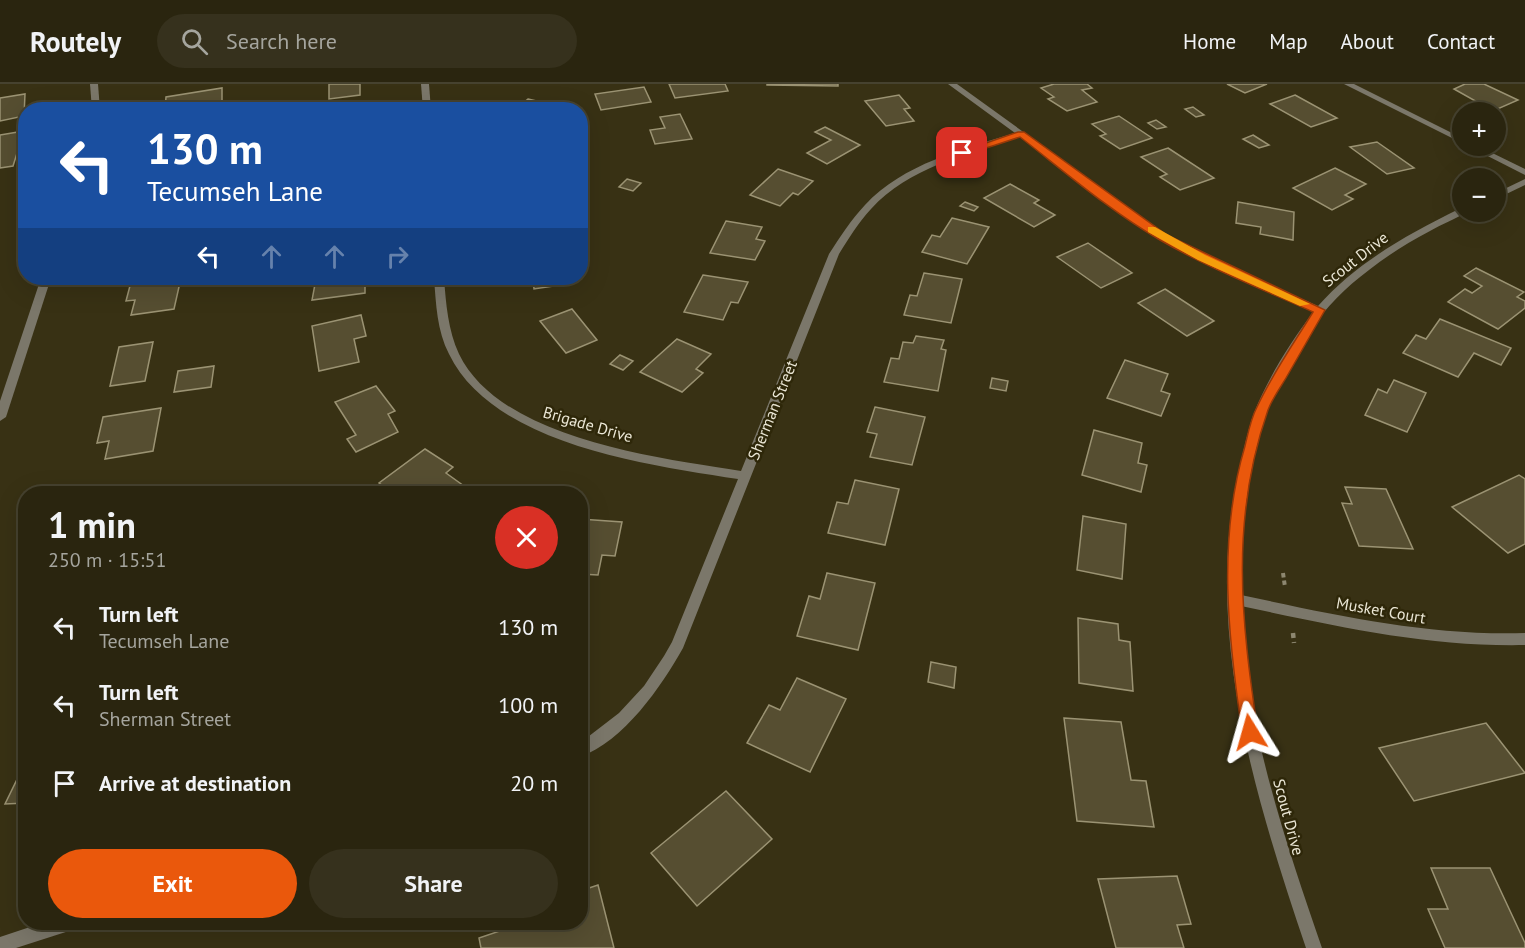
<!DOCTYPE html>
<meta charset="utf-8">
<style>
:root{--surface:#2a250f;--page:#36311d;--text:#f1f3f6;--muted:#a5a59e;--line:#46422f;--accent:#ea580c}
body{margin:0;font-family:"PT Sans",sans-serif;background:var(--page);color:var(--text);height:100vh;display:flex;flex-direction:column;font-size:22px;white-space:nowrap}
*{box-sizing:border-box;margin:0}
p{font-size:20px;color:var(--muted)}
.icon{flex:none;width:33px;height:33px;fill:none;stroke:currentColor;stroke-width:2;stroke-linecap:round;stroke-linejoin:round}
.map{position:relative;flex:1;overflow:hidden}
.sheet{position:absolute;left:18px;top:402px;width:570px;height:444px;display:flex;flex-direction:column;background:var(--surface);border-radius:24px;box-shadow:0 6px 24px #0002,0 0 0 2px var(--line)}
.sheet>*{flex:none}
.hud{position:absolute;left:18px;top:18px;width:570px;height:183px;border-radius:24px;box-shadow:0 6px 24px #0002,0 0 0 2px var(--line);background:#1a4fa0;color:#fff;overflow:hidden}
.buttons{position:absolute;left:1452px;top:18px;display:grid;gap:12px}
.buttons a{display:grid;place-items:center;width:54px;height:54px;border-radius:50%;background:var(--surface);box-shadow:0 6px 24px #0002,0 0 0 2px var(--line);font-size:30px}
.pin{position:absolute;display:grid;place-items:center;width:51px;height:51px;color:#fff;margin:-26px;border-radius:12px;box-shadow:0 3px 9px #0006}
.me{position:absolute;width:66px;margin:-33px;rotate:352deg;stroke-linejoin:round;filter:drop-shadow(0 0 4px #0008)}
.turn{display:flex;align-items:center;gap:21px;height:126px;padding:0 30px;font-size:27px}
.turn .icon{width:78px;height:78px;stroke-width:2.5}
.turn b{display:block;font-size:42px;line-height:51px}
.lanes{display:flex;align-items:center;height:57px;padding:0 30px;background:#0003;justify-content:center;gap:30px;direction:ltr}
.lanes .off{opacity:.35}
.round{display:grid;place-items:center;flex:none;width:63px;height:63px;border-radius:32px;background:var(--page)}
.headline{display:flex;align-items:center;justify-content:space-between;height:102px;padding:0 30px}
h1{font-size:36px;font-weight:700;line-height:45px}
.button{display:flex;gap:12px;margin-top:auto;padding:12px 30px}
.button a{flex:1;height:69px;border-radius:36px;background:var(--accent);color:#fff;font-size:24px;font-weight:700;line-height:69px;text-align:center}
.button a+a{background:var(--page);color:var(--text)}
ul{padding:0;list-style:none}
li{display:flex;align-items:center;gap:18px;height:78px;padding:0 30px}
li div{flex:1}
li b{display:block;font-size:22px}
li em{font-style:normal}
header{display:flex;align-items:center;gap:36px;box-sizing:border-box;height:84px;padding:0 30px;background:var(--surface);border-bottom:2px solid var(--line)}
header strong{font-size:28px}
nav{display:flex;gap:33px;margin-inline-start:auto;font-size:21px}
.search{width:420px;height:54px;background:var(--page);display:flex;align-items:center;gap:15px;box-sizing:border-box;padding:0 21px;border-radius:33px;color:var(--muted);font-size:22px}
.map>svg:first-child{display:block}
</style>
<header>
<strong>Routely</strong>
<div class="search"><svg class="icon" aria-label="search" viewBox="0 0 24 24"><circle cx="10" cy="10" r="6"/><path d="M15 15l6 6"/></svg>Search here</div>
<nav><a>Home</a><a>Map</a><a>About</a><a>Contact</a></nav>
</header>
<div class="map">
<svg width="1525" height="864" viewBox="0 0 1525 864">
<rect width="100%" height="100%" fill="#383114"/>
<!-- building -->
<g fill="#564e31" stroke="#9b9373" stroke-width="1.5">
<path d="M329,0H360V11L329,15Z"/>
<path d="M669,0H725L728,7L675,14Z"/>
<path d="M767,0H838V2L767,1Z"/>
<path d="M1054,0H1087L1092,4L1082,6L1097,18L1067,27L1048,15L1054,13L1041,4Z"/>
<path d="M1227,0H1267L1245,9Z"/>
<path d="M1465,0H1484L1518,16L1493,27L1454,5Z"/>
<path d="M644,3L651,18L601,26L595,10Z"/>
<path d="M222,4V17L199,20V26H165L166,13Z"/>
<path d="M25,10L24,32L0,37V14Z"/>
<path d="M899,11L910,24L904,25L914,37L886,42L865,17Z"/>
<path d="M1295,11L1337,34L1311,43L1270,20Z"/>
<path d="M528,15L558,22L555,26H508L511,23L517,24Z"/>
<path d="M1193,23L1204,31L1196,33L1185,25Z"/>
<path d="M680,30L692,55L655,60L650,46L665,44L660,33Z"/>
<path d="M1119,32L1152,54L1120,65L1100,52L1106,50L1092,40Z"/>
<path d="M1156,36L1166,43L1157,45L1148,39Z"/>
<path d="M825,43L860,61L827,80L807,69L831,56L815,48Z"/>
<path d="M24,47L13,82L0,84V51Z"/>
<path d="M1253,51L1269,61L1259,64L1243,55Z"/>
<path d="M1377,58L1414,84L1387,90L1350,63Z"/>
<path d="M1168,64L1214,94L1180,106L1160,93L1167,90L1141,73Z"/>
<path d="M1335,84L1366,100L1345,111L1353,115L1332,126L1293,104Z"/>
<path d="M778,85L813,97L798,111L793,109L780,122L750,111Z"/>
<path d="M627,95L641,99L633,107L619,103Z"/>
<path d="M1010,100L1039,116L1034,119L1055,131L1034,143L984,114Z"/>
<path d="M965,118L978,123L974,127L960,122Z"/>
<path d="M1238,118L1294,128L1293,156L1260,150L1261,143L1236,139Z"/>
<path d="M952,134L989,143L967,180L922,168L932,151L940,153Z"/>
<path d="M726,137L762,143L756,155L765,157L755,176L710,169Z"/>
<path d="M1088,159L1132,189L1101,204L1057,173Z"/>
<path d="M1476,184L1524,208L1517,213L1525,217V224L1498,245L1448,218L1465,205L1472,209L1482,202L1464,192Z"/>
<path d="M924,189L962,195L951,239L904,231L910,211L917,212Z"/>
<path d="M703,191L748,198L738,219L731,218L723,236L684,228Z"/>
<path d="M162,194H181L174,225L131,231L135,216L126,217L131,198Z"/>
<path d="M305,194H365V209L312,216L316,195L306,197Z"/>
<path d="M533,194H566L568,200L534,205Z"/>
<path d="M1165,205L1214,237L1187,252L1138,219Z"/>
<path d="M572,225L597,256L566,269L540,237Z"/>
<path d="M361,231L366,252L354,255L359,278L319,287L312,242Z"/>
<path d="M1440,235L1511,264L1501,281L1474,269L1458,293L1403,269L1416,251L1426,255Z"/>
<path d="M916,252L944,256L941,265L946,266L938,307L884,298L891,274L899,275L903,258L913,259Z"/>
<path d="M677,255L711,270L696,285L703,289L682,308L640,288Z"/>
<path d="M153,258L145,297L110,302L119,263Z"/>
<path d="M620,271L633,277L623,286L610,280Z"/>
<path d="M1125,276L1168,290L1161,307L1170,310L1161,332L1107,314Z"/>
<path d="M214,282L211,303L174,308L178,287Z"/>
<path d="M992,294L1008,297L1006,307L990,304Z"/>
<path d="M1394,296L1426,309L1407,348L1365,331L1378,305L1387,309Z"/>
<path d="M376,302L395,327L388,330L398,348L356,368L347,355L356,351L335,318Z"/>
<path d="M875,323L925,333L912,381L870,373L877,350L867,348Z"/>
<path d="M161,324L153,367L105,375L109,357L97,359L103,333Z"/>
<path d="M1094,346L1142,359L1138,379L1147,381L1141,408L1082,391Z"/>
<path d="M425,365L453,383L446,389L464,402L454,410H395L379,399Z"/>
<path d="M1519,391L1525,395V460L1508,469L1452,423Z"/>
<path d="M855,396L899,405L885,461L828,449L837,418L848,420Z"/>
<path d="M1345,403L1386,405L1413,465L1359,462L1342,419L1352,420Z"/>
<path d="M1083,432L1126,440L1122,495L1077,486Z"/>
<path d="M580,435L622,438L615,472L602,471L598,491L580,490Z"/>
<path d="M827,489L875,499L858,566L797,552L809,512L820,515Z"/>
<path d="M1078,534L1118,540L1119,556L1130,558L1133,607L1079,599Z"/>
<path d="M931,578L956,583L954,604L928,598Z"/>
<path d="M797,594L846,615L810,688L747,659L769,621L780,626Z"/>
<path d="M1064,634L1121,638L1131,696L1146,697L1154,743L1077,737Z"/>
<path d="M1486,639L1525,689L1414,717L1379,664Z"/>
<path d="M26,677V719L5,720Z"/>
<path d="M726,707L772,755L697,822L651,769Z"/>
<path d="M1431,784H1490L1525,859V864H1445L1428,825H1448Z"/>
<path d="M1177,792L1191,840L1177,841L1184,864H1116L1098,795Z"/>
<path d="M598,801L614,864H481L479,854L526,838H580V807Z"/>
</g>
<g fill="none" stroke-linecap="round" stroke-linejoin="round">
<!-- path-far1 -->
<path stroke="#8d8770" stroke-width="4" stroke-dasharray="4.5 3" stroke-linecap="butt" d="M1283,489L1285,503"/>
<!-- path -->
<path stroke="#8d8770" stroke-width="4.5" stroke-dasharray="5 4" stroke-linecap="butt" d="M1293,549L1294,559"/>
<!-- street -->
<g fill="#7b776a" fill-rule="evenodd">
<path d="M90,0H98L100,26H92Z"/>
<path d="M421,0H429L431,26H423Z"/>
<path d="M948,0H957L1166,151L1205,172L1318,222C1356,179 1408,150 1459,125L1462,124V128H1466C1456,135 1442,140 1430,147C1409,158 1388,171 1369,186C1268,261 1237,391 1241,511C1335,531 1428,552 1525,549V561C1427,563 1336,542 1241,522C1245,639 1284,754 1322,864H1306C1254,710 1202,544 1240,381C1244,364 1248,346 1254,329C1269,292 1290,259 1314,227L1199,176L1160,155L1020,53C968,69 909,84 871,125C858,139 849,154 839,170L683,564C661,603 624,657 580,673V659L619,629L644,602L664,572L672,558L738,395C649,381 493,361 449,270C437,247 436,220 434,194H444C446,220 448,246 459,270C500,355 658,374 741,387L829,170C840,153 851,136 865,121C903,80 963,65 1015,49Z"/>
<path d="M1344,0H1354L1462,54V59Z"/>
<path d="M1468,62H1478L1525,85V91Z"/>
<path d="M1525,95V101L1496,115V109Z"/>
<path d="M41,194H51L6,333L0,337V317Z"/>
<path d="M45,838H80L78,844L72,846L16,864H0V853Z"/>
</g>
</g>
<!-- route -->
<path fill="#ea580c" stroke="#983908" stroke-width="1.5" d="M1018,48H1024L1167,151L1325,226C1312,249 1299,271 1286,294C1280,304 1272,315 1268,326C1230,435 1241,537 1258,648L1255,653L1250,655L1244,653L1242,648C1228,552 1217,456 1245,362C1248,349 1251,334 1257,323C1272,290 1294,259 1313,228C1262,205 1208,184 1160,156C1110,127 1065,88 1020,53L962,72L957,69Z"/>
<!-- slow -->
<path fill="#f59e0b" d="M1148,143H1155L1205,171L1310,220L1300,222L1198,176L1148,148Z"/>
<g text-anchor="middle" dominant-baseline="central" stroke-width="5" stroke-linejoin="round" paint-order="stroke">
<!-- street labels -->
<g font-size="16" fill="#ebe7d6" stroke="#2e2709">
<text transform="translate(1355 175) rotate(-38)">Scout Drive</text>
<text transform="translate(772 326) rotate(-68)">Sherman Street</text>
<text transform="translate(588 340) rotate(16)">Brigade Drive</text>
<text transform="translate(1381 526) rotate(10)">Musket Court</text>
<text transform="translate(1289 733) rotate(75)">Scout Drive</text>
</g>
</g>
</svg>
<div class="buttons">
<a>+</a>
<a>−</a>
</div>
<div class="pin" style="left:962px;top:69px;background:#d93025"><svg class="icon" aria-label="arrive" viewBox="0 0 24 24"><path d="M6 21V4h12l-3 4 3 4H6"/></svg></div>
<svg class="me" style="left:1250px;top:648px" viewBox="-20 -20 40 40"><path d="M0-17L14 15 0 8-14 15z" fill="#ea580c" stroke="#fff" stroke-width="4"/></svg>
<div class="hud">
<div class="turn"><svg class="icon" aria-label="left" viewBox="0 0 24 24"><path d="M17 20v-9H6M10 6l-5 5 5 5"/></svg><div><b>130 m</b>Tecumseh Lane</div></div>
<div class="lanes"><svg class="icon" aria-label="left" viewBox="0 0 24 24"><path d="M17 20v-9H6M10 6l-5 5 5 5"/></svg><svg class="icon off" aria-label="ahead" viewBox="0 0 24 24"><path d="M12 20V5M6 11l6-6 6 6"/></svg><svg class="icon off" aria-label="ahead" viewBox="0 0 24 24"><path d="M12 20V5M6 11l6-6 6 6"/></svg><svg class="icon off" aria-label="right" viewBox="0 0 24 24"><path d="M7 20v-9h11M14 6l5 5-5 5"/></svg></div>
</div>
<section class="sheet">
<div class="headline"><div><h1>1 min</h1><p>250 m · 15:51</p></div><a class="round" style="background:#d93025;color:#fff"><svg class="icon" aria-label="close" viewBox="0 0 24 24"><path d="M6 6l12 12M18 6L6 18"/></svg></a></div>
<ul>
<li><svg class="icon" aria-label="left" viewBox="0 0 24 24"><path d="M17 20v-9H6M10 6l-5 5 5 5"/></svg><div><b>Turn left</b><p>Tecumseh Lane</p></div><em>130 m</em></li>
<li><svg class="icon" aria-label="left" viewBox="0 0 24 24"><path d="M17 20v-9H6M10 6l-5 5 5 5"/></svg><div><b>Turn left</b><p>Sherman Street</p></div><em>100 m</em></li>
<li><svg class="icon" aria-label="arrive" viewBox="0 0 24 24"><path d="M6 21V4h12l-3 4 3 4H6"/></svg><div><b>Arrive at destination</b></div><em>20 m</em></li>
</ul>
<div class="button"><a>Exit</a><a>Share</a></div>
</section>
</div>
